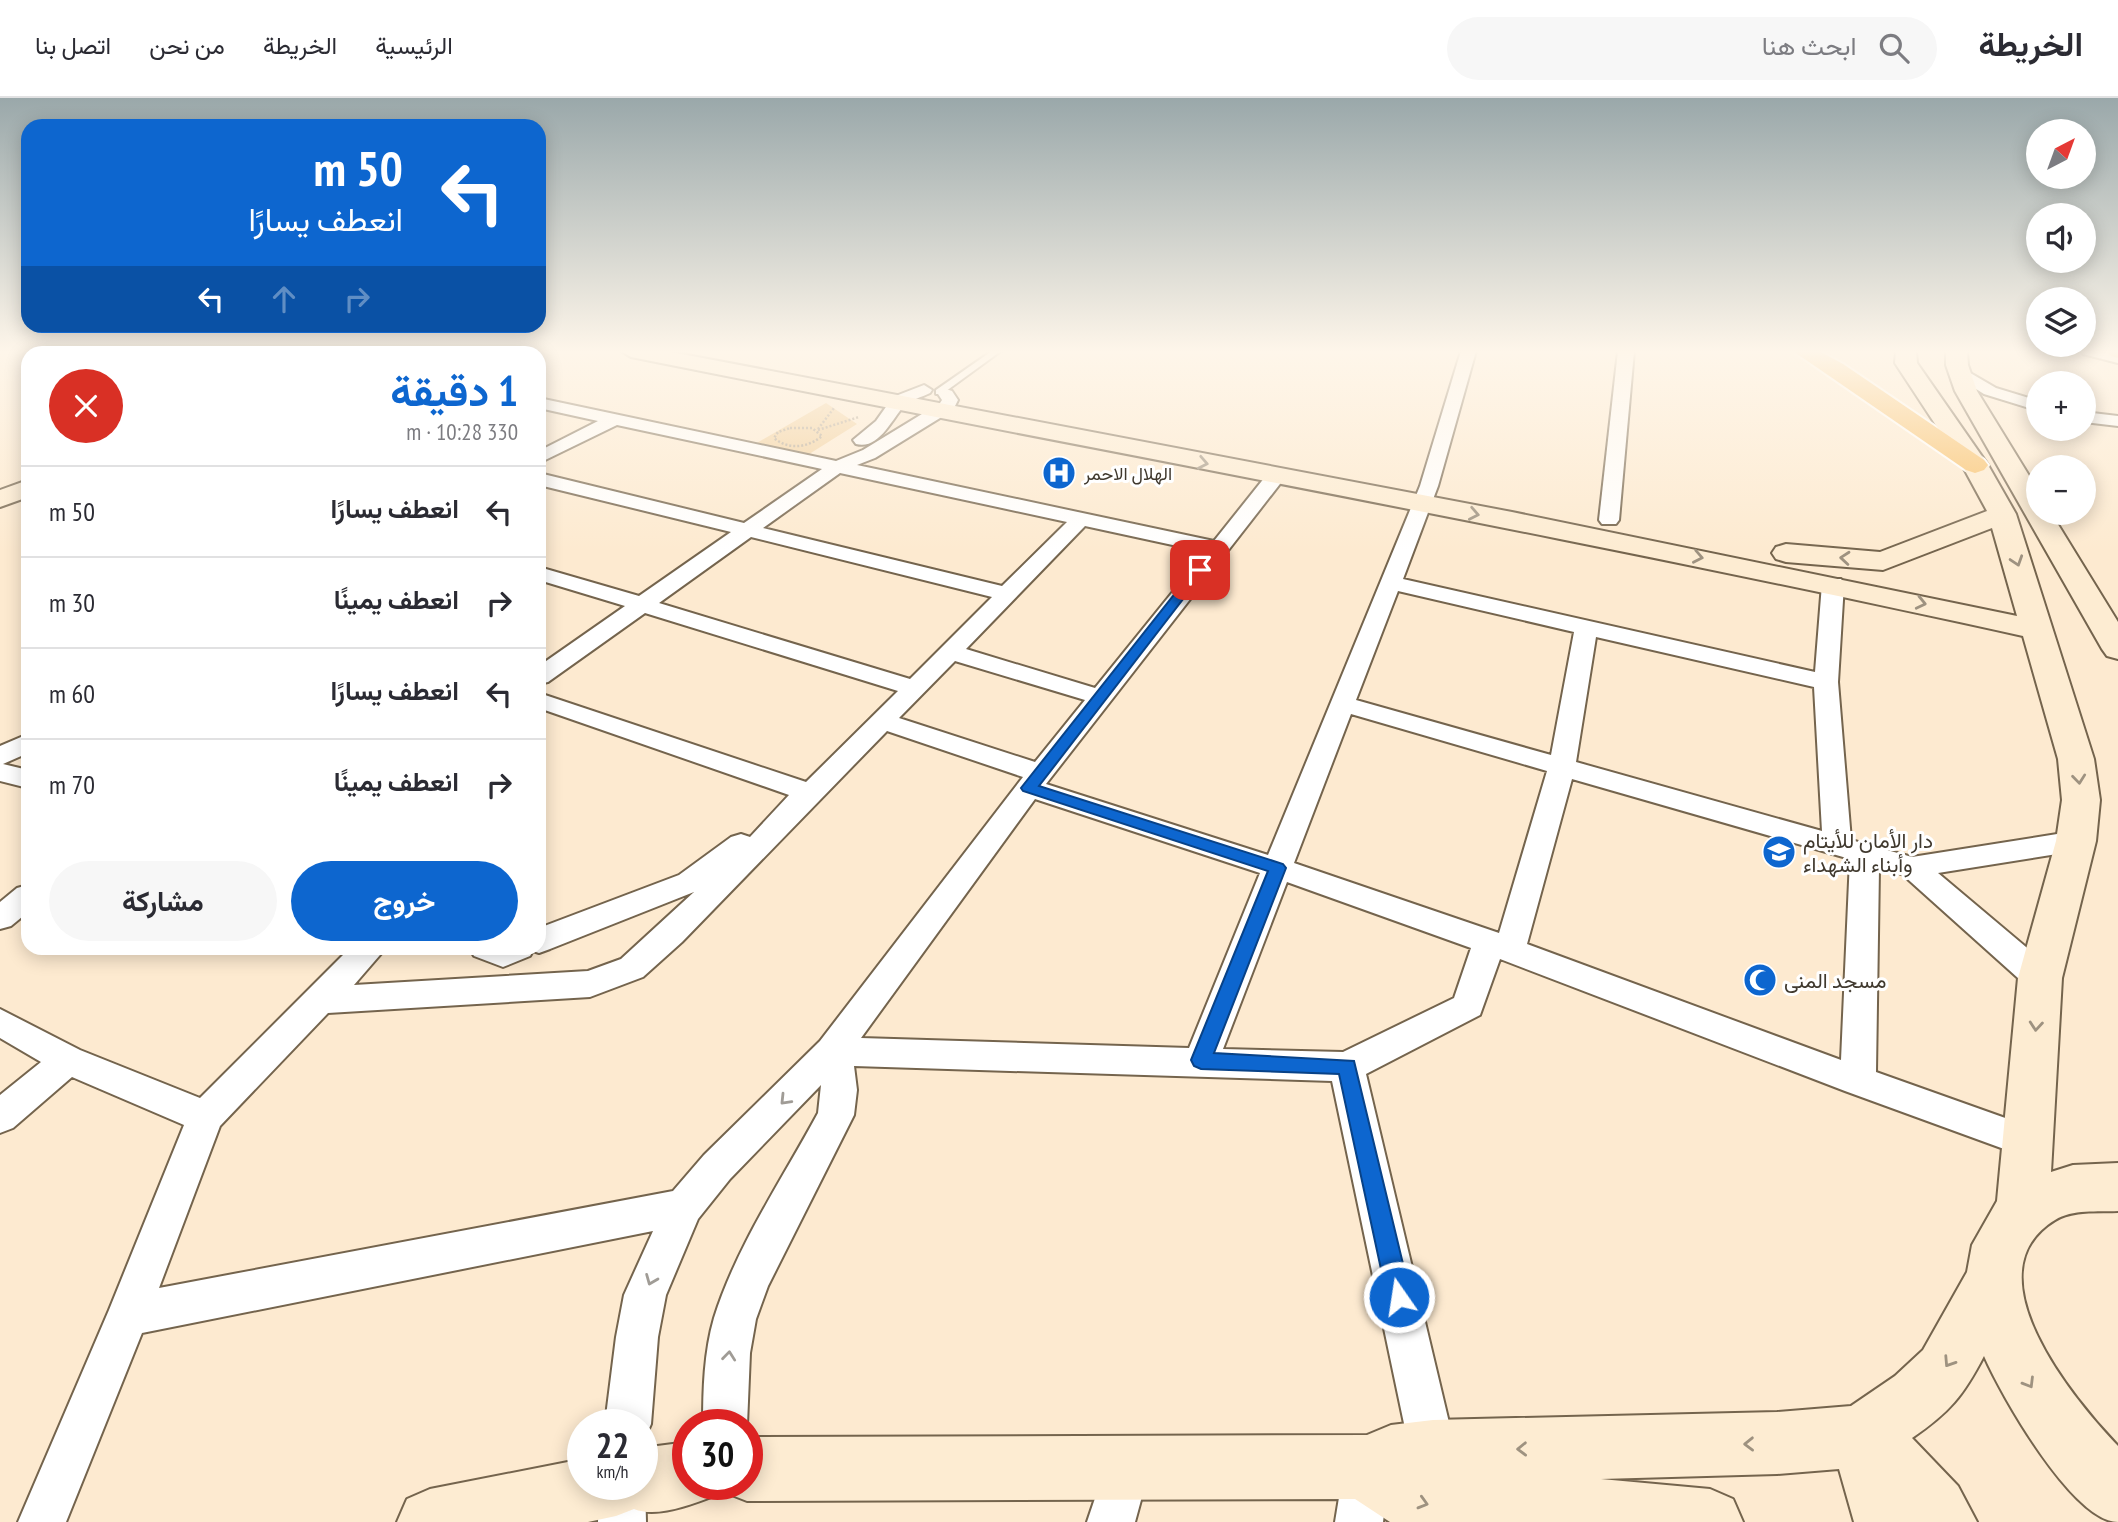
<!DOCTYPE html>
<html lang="ar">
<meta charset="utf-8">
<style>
:root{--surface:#fff;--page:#f7f7f7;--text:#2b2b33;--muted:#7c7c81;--line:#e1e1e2;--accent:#0d66cf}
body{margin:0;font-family:"PT Sans Narrow",Vazirmatn,sans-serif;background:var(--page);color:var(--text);direction:rtl;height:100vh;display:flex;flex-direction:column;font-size:26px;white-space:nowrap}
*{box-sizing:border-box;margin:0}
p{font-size:23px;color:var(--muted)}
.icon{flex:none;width:38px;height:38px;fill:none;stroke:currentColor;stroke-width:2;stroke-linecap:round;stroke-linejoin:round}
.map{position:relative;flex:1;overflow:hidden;direction:ltr}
.details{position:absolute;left:21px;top:248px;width:525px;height:609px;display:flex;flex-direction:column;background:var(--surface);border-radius:21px;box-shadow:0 4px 18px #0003;direction:rtl}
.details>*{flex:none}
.hud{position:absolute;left:21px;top:21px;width:525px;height:214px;border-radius:21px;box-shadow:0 4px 18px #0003;direction:rtl;background:#0d66cf;color:#fff;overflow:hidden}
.needle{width:46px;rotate:41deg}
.controls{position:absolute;left:2026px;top:21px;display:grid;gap:14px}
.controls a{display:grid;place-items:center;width:70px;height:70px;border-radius:50%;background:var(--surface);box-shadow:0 4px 18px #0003;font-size:35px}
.speed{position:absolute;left:567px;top:1311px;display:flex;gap:14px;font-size:35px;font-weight:700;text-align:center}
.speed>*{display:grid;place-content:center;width:91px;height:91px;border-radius:50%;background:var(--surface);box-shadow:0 4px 18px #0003;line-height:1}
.speed small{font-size:18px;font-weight:400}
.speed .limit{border:10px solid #d22;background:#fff;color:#111}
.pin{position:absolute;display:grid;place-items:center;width:60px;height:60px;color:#fff;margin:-30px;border-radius:14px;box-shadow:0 4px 10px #0006}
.me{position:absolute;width:77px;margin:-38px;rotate:347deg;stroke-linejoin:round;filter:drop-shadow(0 0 5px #0008)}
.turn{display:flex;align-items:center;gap:24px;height:147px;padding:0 28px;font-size:32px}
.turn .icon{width:91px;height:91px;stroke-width:2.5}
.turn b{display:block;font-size:49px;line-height:60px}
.lanes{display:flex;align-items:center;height:66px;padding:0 28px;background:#0003;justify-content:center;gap:35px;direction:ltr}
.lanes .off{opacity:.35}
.round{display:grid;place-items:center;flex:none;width:74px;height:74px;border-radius:37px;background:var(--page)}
.headline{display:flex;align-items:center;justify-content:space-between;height:119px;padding:0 28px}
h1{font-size:42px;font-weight:700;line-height:52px;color:var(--accent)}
.cta{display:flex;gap:14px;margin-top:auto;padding:14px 28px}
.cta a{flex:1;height:80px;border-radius:42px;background:var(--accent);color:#fff;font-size:28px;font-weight:700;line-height:80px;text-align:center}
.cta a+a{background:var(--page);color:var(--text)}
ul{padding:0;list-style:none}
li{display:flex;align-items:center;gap:21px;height:91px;padding:0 28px;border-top:2px solid var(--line)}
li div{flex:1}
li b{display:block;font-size:26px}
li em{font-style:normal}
header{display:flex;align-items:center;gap:42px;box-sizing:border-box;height:98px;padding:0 35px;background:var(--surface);border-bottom:2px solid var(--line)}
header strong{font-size:33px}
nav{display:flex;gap:38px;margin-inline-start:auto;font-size:24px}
.search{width:490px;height:63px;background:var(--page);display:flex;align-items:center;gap:18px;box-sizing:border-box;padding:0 24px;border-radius:38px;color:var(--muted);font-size:26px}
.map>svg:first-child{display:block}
</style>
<header>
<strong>الخريطة</strong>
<div class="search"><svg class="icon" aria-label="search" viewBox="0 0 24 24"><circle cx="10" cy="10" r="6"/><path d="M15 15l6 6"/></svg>ابحث هنا</div>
<nav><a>الرئيسية</a><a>الخريطة</a><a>من نحن</a><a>اتصل بنا</a></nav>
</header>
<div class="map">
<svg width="2118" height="1424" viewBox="0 0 2118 1424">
<rect width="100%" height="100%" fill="#fdead0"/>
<!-- green -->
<path fill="#f1ce99" d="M826,305L857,326L806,358L755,346Z"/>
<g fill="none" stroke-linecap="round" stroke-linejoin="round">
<defs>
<path id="lane" d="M992,253H1001L942,296H936V292Z"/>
<g id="street">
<path d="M1461,253H1476L1438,388L1403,481L1815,574L1822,486L1825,481H1841L1844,486L1838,584L1851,742L1912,759L2076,733L2086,736L2090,743L2086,750L2076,753L1938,775L2052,871L2056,880L2052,889L2040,893L2028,889L1902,776L1879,770L1876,974L2039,1032L2045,1043L2039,1054L2026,1059L1845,993L1500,861L1480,917L1366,976L1456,1354L1449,1370L1433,1377L1417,1370L1410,1354L1332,983L854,968L857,992L854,1017L768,1188L756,1221L750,1255L747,1327L703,1326C703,1292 704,1254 714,1220C736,1149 783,1080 818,1015L821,987L730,1081L698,1121L666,1197L658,1239L651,1326L644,1342L642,1326H605L616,1239L624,1197L653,1133L142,1235L66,1424H18L109,1212L184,1027L72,979L13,1030L0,1035V997L41,964L0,940V911L80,952L200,1000L350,850H386L354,887L588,873L621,861L694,794L550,851L539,855L533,853L530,858L503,869L474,858L469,850H539V830L679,777L731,739L741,736L750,739L789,697L539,610V595L806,684L898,593L645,515L548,584L539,586V568L625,508L539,482V469L639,498L731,434L539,387V375L744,425L822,371L617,327L539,365V353L598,323L539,310V300L836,363L863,352L940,305L942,302L938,296L946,291L952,293L958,302L953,312L875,360L857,367L1214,443L1269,374H1283L1285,378L1283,382L1046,686L1268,757L1420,388ZM840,375L1067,424L1002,488L763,430ZM1085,428L1205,454L1095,590L966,551ZM751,439L992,499L910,581L659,505ZM1398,493L1574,534L1551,657L1356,602ZM1596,539L1814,589L1822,733L1576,664ZM955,563L1085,602L1035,664L899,620ZM1351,616L1547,673L1499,835L1294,765ZM887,633L1023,679L820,943L704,1057L673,1093L159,1190L220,1028L328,915L590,899L643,879L682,844ZM1572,681L1850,761L1841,962L1527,846ZM1035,701L1260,775L1189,950L861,940ZM1287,784L1471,850L1454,900L1343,954L1223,951Z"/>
<path d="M1618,253H1634L1619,422L1616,426H1602L1599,422Z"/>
<path d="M2081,253L2118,255V265L2083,256Z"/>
<path d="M1960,269L1996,290L2039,303V313L1984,296L1954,277L1952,274Z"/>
<path d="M924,287L932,292L930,295C922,299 910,302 904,308C891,322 879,352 856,346L853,342L876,323L893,299Z"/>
<path d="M2084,314L2118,318V328L2084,324Z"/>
<path d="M28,636V655L3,666L28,672V690L0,683V648Z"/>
<path d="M28,787V814L11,828L0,831V804L17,790Z"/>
<path d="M1127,1346L1143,1353L1150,1369L1135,1424H1087L1111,1353Z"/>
<path d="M1367,1346L1383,1353L1390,1369L1383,1424H1335L1344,1369L1351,1353Z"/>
<path d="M642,1378L645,1386L646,1424H598L599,1386H642Z"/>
</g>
<g id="secondary">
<path d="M354,253H378L353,256Z"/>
<path d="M397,253H422L396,256Z"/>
<path d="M621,253H666L1512,414L2017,518L1992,430L1883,472L1786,464L1776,461L1772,455L1776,449L1786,446L1880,454L1987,413L1962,367L1895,265L1896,253H1916L1917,265L1988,367L2016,416L2094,661L2100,702L2096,743L2062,880L2051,1074L2073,1067L2118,1065V1113C2098,1114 2072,1111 2055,1122C1968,1175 2074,1302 2118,1348V1424C2073,1424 2001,1297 1984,1258C1963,1298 1950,1314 1912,1340L1958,1388L1977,1424H1854L1839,1371L1777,1376L1601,1381L1710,1391L1733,1401L1743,1424H1390L1355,1401L747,1403L724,1394L721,1386H747V1339L1367,1337L1391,1327L1433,1322L1777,1314L1851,1308L1895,1278L1923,1252L1967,1174L1972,1147L1997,1103L2018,880L2056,743L2062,702L2058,661L2023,538C1561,436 1095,352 631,259Z"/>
<path d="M1946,253H1967L1968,267L1977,293L2039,394V415H2051L2118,524V561L2107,558L2102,551L1955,293L1946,267Z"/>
<path d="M28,382V399L0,409V392Z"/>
<path d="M688,1344V1386H716L711,1399C690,1407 656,1420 634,1411L616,1418L588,1424H397L407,1401L430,1391L583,1361V1386H642V1350Z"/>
</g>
<g id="highway">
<path d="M1793,253H1819L1843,266L1984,362L1988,367L1984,372L1975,375L1966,372Z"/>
<path d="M2107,253H2118V260L2111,258Z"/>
</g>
</defs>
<!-- lane casing -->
<use href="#lane" stroke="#74644d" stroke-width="4"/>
<!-- street casing -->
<use href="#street" stroke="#74644d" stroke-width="4"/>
<!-- secondary casing -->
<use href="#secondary" stroke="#74644d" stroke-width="4"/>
<!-- highway casing -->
<use href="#highway" stroke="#fff" stroke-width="4"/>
<!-- path -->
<g stroke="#b0a28e" stroke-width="2.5" stroke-dasharray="2 2" stroke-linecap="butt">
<path d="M790,330H812L822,338C808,350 788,352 774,340L778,334Z"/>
<path d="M818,331L834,310"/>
<path d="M818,332L859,319"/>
</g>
<!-- lane -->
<use href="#lane" fill="#fff" fill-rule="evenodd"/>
<!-- street -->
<use href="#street" fill="#fff" fill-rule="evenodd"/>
<!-- secondary -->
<use href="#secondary" fill="#fdecd2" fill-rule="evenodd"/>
<!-- highway -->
<use href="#highway" fill="#f8c068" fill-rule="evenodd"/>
</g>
<!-- one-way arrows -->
<defs><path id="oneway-chevron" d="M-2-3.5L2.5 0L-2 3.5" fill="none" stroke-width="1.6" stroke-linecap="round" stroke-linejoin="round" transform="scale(1.75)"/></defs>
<g stroke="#9e9280">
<use href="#oneway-chevron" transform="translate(1203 365) rotate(11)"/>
<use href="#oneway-chevron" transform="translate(1474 416) rotate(11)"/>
<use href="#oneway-chevron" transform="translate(1698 459) rotate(11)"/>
<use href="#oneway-chevron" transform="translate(1845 460) rotate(-175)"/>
<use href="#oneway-chevron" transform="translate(2017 463) rotate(72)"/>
<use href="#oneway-chevron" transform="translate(1921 505) rotate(13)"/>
<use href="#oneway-chevron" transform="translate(2079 681) rotate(84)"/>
<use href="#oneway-chevron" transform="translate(2036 928) rotate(95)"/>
<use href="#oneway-chevron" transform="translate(1949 1264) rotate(123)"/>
<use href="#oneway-chevron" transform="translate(2029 1285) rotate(59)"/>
<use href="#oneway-chevron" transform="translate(1749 1346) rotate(179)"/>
<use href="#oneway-chevron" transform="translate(1522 1351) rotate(179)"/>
<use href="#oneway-chevron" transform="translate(1423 1405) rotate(16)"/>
</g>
<g stroke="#a09c96">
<use href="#oneway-chevron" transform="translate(785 1002) rotate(134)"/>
<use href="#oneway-chevron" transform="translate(651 1182) rotate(112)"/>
<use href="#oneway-chevron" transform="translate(729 1258) rotate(-84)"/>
</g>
<!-- sky -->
<linearGradient id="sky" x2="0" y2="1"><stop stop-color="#9aa8aa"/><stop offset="0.56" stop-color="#fef6ea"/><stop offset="1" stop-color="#fef6ea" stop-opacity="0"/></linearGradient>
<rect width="2118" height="453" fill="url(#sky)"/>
<!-- route -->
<path fill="#0d66cf" stroke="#084287" stroke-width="2" d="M1200,468L1206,472L1204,474L1039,688L1283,766L1286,770L1214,955L1354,963L1411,1199L1407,1208L1399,1211L1391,1208L1387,1199L1339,976L1201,971L1194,968L1191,962L1268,773L1023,693L1021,690L1196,469Z"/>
<!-- icons -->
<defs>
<symbol id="hospital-disc" viewBox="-11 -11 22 22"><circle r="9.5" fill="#0d66cf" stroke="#fff"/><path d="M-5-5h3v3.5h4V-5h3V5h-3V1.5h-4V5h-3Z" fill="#fff"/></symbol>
<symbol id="school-disc" viewBox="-11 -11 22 22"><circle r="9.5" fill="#0d66cf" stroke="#fff"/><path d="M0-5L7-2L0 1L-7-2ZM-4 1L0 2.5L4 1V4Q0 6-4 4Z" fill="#fff"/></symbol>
<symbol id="mosque-disc" viewBox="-11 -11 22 22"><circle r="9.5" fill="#0d66cf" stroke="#fff"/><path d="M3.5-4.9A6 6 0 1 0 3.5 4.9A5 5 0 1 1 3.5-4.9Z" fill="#fff"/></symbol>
</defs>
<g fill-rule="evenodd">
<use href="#hospital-disc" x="1040" y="356" width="38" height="38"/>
<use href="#school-disc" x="1760" y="735" width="38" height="38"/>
<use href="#mosque-disc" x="1741" y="863" width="38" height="38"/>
</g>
<g text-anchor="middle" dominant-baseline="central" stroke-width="6" stroke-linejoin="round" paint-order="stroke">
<!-- far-poi labels -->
<g font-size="18" fill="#40392e" stroke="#fff" text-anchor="start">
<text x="1084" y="375">الهلال الاحمر</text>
</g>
<!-- poi labels -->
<g font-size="21" fill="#40392e" stroke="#fff" text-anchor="start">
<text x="1803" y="742">دار الأمان للأيتام<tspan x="1803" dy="24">وأبناء الشهداء</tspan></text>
<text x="1784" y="882">مسجد المنى</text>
</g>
</g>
</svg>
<div class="controls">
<a><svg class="needle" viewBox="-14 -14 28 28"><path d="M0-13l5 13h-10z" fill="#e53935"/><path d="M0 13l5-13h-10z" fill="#7c7c81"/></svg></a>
<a><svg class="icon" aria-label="sound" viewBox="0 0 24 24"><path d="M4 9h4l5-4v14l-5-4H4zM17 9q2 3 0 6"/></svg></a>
<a><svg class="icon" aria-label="layers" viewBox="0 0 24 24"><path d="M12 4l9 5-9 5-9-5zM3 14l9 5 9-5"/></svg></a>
<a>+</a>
<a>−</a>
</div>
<div class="speed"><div>22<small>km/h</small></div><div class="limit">30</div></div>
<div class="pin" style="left:1200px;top:472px;background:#d93025"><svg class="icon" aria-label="arrive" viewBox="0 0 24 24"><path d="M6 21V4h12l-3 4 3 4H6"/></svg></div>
<svg class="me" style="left:1399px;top:1199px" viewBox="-20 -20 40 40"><circle r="17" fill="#0d66cf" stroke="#fff" stroke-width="3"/><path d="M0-11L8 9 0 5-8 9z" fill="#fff"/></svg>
<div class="hud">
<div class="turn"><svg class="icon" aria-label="left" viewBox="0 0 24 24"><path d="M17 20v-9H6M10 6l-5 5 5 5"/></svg><div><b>50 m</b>انعطف يسارًا</div></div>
<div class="lanes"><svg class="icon" aria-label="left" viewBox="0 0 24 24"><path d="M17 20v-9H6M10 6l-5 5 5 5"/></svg><svg class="icon off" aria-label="ahead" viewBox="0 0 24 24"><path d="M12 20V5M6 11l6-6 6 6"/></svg><svg class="icon off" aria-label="right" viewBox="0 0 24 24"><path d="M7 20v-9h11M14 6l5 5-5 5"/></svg></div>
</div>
<section class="details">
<div class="headline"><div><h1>1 دقيقة</h1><p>330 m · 10:28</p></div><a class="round" style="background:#d93025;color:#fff"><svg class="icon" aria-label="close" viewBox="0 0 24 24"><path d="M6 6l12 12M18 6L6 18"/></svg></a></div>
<ul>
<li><svg class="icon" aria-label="left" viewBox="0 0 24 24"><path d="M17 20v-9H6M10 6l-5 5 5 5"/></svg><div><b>انعطف يسارًا</b></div><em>50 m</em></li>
<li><svg class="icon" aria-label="right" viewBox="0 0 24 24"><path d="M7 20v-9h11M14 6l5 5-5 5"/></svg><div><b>انعطف يمينًا</b></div><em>30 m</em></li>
<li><svg class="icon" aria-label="left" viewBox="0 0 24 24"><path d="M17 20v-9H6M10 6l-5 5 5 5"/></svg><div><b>انعطف يسارًا</b></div><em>60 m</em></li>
<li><svg class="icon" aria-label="right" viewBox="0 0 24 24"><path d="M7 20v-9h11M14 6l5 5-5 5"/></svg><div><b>انعطف يمينًا</b></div><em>70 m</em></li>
</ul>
<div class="cta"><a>خروج</a><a>مشاركة</a></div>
</section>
</div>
